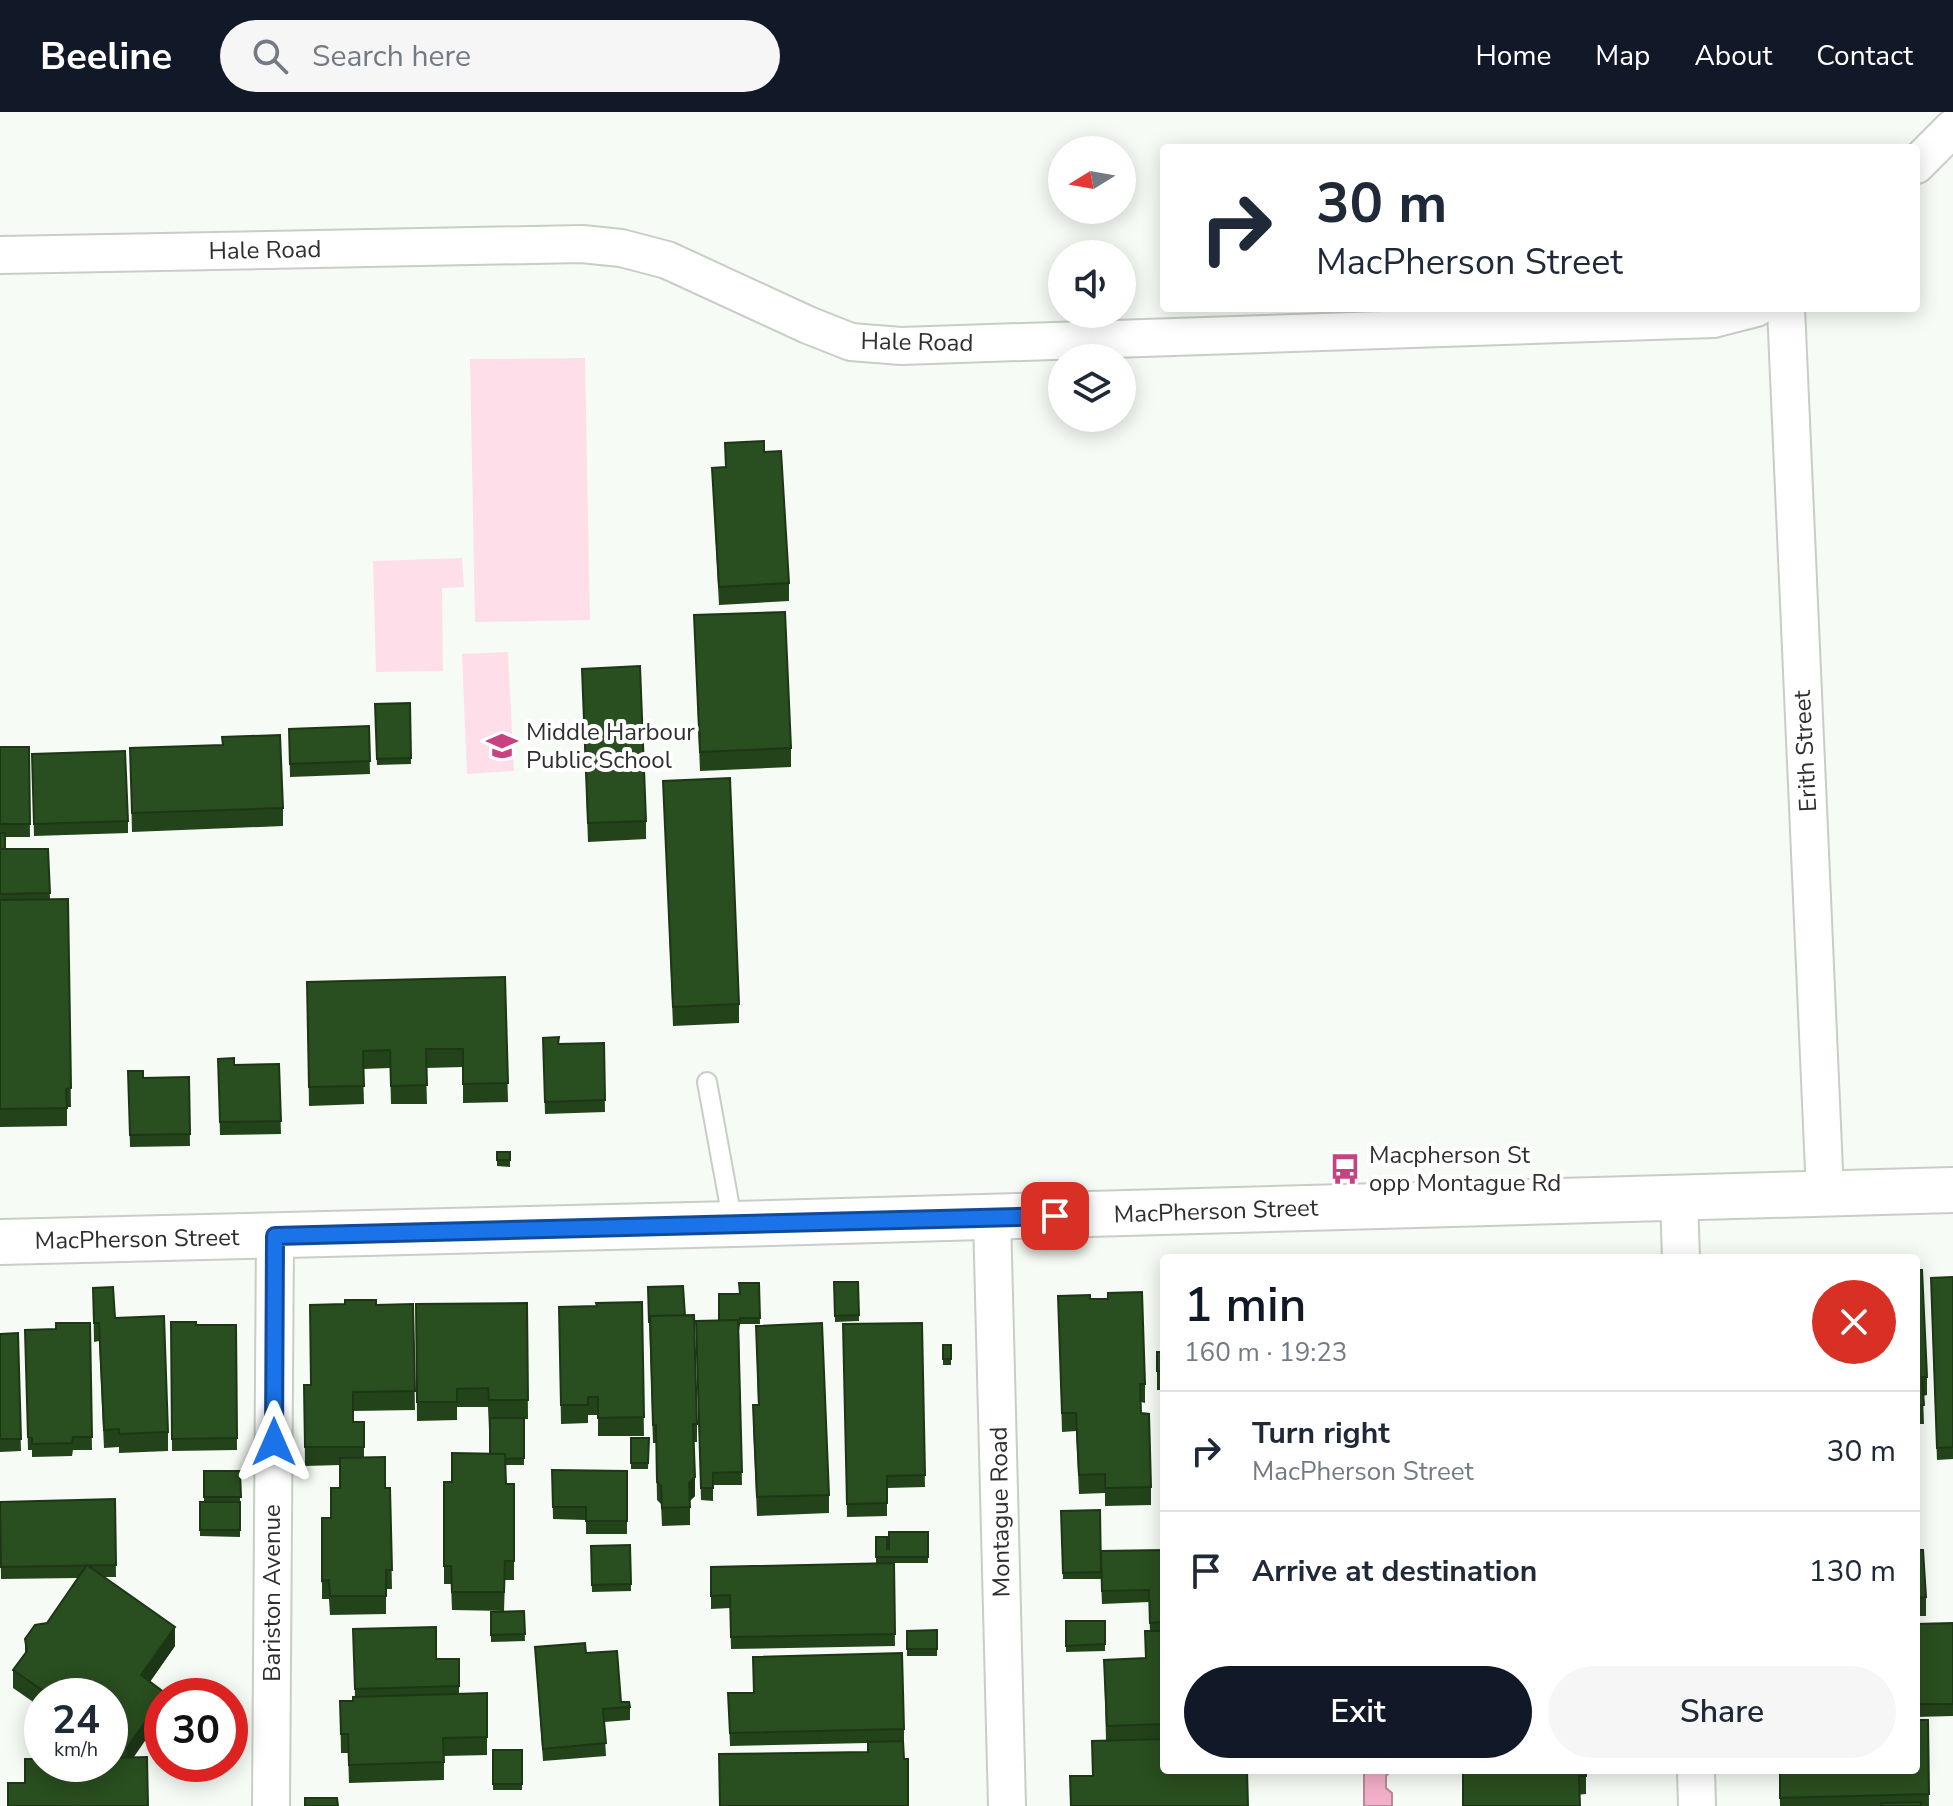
<!DOCTYPE html>
<meta charset="utf-8">
<style>
:root{--surface:#fff;--page:#f6f6f7;--text:#1f2937;--muted:#747a83;--line:#e0e1e3;--accent:#111827}
body{margin:0;font-family:"Nunito Sans",sans-serif;background:var(--page);color:var(--text);height:100vh;display:flex;flex-direction:column;font-size:30px;white-space:nowrap}
*{box-sizing:border-box;margin:0}
p{font-size:26px;color:var(--muted)}
.icon{flex:none;width:44px;height:44px;fill:none;stroke:currentColor;stroke-width:2;stroke-linecap:round;stroke-linejoin:round}
.map{position:relative;flex:1;overflow:hidden}
.sheet{position:absolute;left:1160px;top:1142px;width:760px;height:520px;display:flex;flex-direction:column;background:var(--surface);border-radius:8px;box-shadow:0 4px 20px #0003}
.sheet>*{flex:none}
.guide{position:absolute;left:1160px;top:32px;width:760px;height:168px;border-radius:8px;box-shadow:0 4px 20px #0003;background:#fff;color:var(--text);overflow:hidden}
.needle{width:52px;rotate:259deg}
.fabs{position:absolute;left:1048px;top:24px;display:grid;gap:16px}
.fabs a{display:grid;place-items:center;width:88px;height:88px;border-radius:50%;background:var(--surface);box-shadow:0 4px 20px #0003;font-size:40px}
.speed{position:absolute;left:24px;top:1566px;display:flex;gap:16px;font-size:40px;font-weight:700;text-align:center}
.speed>*{display:grid;place-content:center;width:104px;height:104px;border-radius:50%;background:var(--surface);box-shadow:0 4px 20px #0003;line-height:1}
.speed small{font-size:20px;font-weight:400}
.speed .limit{border:12px solid #d22;background:#fff;color:#111}
.pin{position:absolute;display:grid;place-items:center;width:68px;height:68px;color:#fff;margin:-34px;border-radius:16px;box-shadow:0 4px 12px #0006}
.me{position:absolute;width:88px;margin:-44px;rotate:0deg;stroke-linejoin:round;filter:drop-shadow(0 0 6px #0008)}
.turn{display:flex;align-items:center;gap:28px;height:168px;padding:0 24px;font-size:36px}
.turn .icon{width:104px;height:104px;stroke-width:2.5}
.turn b{display:block;font-size:56px;line-height:68px}
.round{display:grid;place-items:center;flex:none;width:84px;height:84px;border-radius:42px;background:var(--page)}
.summary{display:flex;align-items:center;justify-content:space-between;height:136px;padding:0 24px}
h1{font-size:48px;font-weight:600;line-height:60px;color:var(--accent)}
.cta{display:flex;gap:16px;margin-top:auto;padding:16px 24px}
.cta a{flex:1;height:92px;border-radius:48px;background:var(--accent);color:#fff;font-size:32px;font-weight:600;line-height:92px;text-align:center}
.cta a+a{background:var(--page);color:var(--text)}
ul{padding:0;list-style:none}
li{display:flex;align-items:center;gap:24px;height:120px;padding:0 24px;border-top:2px solid var(--line)}
li div{flex:1}
li b{display:block;font-size:30px}
li em{font-style:normal}
header{display:flex;align-items:center;gap:48px;box-sizing:border-box;height:112px;padding:0 40px;background:var(--accent);color:#fff}
header strong{font-size:38px}
nav{display:flex;gap:44px;margin-inline-start:auto;font-size:28px}
.search{width:560px;height:72px;background:var(--page);display:flex;align-items:center;gap:20px;box-sizing:border-box;padding:0 28px;border-radius:44px;color:var(--muted);font-size:30px}
.map>svg:first-child{display:block}
</style>
<header>
<strong>Beeline</strong>
<div class="search"><svg class="icon" aria-label="search" viewBox="0 0 24 24"><circle cx="10" cy="10" r="6"/><path d="M15 15l6 6"/></svg>Search here</div>
<nav><a>Home</a><a>Map</a><a>About</a><a>Contact</a></nav>
</header>
<div class="map">
<svg width="1953" height="1694" viewBox="0 0 1953 1694">
<rect width="100%" height="100%" fill="#f6fbf5"/>
<!-- green -->
<g fill="#fedfe9">
<path d="M585,246L590,508L475,510L470,247Z"/>
<path d="M462,446L464,475L442,476L443,559L376,560L373,449Z"/>
<path d="M508,540L514,659L467,662L462,542Z"/>
</g>
<!-- water -->
<path fill="#f3afc8" stroke="#b8899a" stroke-width="2" d="M1364,1658H1392L1386,1664V1676L1392,1681V1694H1364Z"/>
<g fill="none" stroke-linecap="round" stroke-linejoin="round">
<defs>
<path id="service" d="M707,970L733,1112"/>
<g id="minor">
<path d="M1916,53L1953,16"/>
<path d="M0,143L582,132L621,136L667,148L808,213L851,230L901,234L1713,207L1756,196"/>
<path d="M1786,196L1825,1081"/>
<path d="M1679,1086L1681,1146"/>
<path d="M992,1105L1007,1694"/>
<path d="M1696,1658L1697,1694"/>
<path d="M271,1694L275,1124"/>
</g>
<path id="secondary" d="M0,1130L733,1112L1953,1078"/>
</defs>
<!-- service casing -->
<use href="#service" stroke="#c9cdc7" stroke-width="22"/>
<!-- minor casing -->
<use href="#minor" stroke="#c9cdc7" stroke-width="40"/>
<!-- secondary casing -->
<use href="#secondary" stroke="#c9cdc7" stroke-width="48"/>
<!-- service -->
<use href="#service" stroke="#fff" stroke-width="18"/>
<!-- minor -->
<use href="#minor" stroke="#fff" stroke-width="36"/>
<!-- secondary -->
<use href="#secondary" stroke="#fff" stroke-width="44"/>
</g>
<!-- wall -->
<g fill="#23431b">
<path d="M725,331L764,340L789,471V489L719,493L712,356L726,355Z"/>
<path d="M694,503L791,636V655L700,659Z"/>
<path d="M582,557L646,709V727L588,730Z"/>
<path d="M410,591L411,652L377,653L375,592Z"/>
<path d="M369,614L370,662L290,665L289,617Z"/>
<path d="M222,625L283,696V714L132,720L130,636L222,633Z"/>
<path d="M0,635H29L30,725H5V737H48L50,787H68L71,995H67V1014L0,1015Z"/>
<path d="M32,642L128,709V721L34,724Z"/>
<path d="M663,669L739,892V911L673,914Z"/>
<path d="M505,865L508,990L463,991V955L426,956L427,992H391L390,956L363,957L364,992L309,994L307,870Z"/>
<path d="M543,926L558,932L604,931L605,1000L545,1002Z"/>
<path d="M218,947L234,953L279,952L281,1022L220,1023Z"/>
<path d="M128,959L143,966L189,965L190,1034L130,1035Z"/>
<path d="M497,1040H510V1055L497,1054Z"/>
<path d="M1916,1158L1927,1265V1283L1923,1284L1924,1312H1916Z"/>
<path d="M1953,1165V1347L1937,1348L1931,1179Z"/>
<path d="M834,1170H858L859,1209L835,1210Z"/>
<path d="M759,1171L760,1212H740L739,1219L742,1373H713V1389L701,1388L696,1209H719Z"/>
<path d="M648,1175L685,1204L697,1312V1330H694L695,1384L690,1389V1413L662,1414L661,1392L657,1388L656,1331H653Z"/>
<path d="M93,1176L115,1206L168,1320V1339L119,1341V1335L104,1336L99,1229L94,1230Z"/>
<path d="M1058,1184L1090,1187L1145,1272V1291L1141,1290V1301L1151,1375V1393L1105,1394V1381L1079,1382L1076,1319L1062,1320Z"/>
<path d="M642,1190L644,1324H598V1303H588V1311L561,1312L559,1195L596,1194Z"/>
<path d="M1164,1190V1278H1157V1240H1163Z"/>
<path d="M527,1191L528,1307H524V1353H505L506,1372H514V1468H505L504,1499L452,1498L451,1472H444V1370H452L490,1342L488,1295H457V1308L417,1309L416,1192Z"/>
<path d="M413,1192L415,1298L353,1299V1310H364V1345L385,1376H390L392,1477H386V1502L330,1503L329,1487H322V1406H331L340,1376V1353L305,1354L304,1273H311L376,1193Z"/>
<path d="M171,1210L196,1213H236L237,1338L172,1339Z"/>
<path d="M90,1211L92,1338H73L72,1344L32,1345V1338H28L25,1218L56,1217Z"/>
<path d="M922,1211L925,1375L887,1376V1404L847,1405L843,1212Z"/>
<path d="M756,1214L829,1383V1401L757,1404L753,1312V1293H758Z"/>
<path d="M18,1221L21,1339L0,1340V1222Z"/>
<rect x="943" y="1233" width="8" height="20"/>
<path d="M631,1326H649L648,1357H631Z"/>
<path d="M552,1358L627,1359V1422H586V1408L553,1407Z"/>
<path d="M204,1359H240V1425L200,1424V1390H204Z"/>
<path d="M115,1387L116,1465H104L175,1534L150,1570L165,1584L133,1645L25,1671L113,1646L110,1643V1584H42V1596L13,1576V1558L25,1542V1527L47,1511L78,1466L1,1467L0,1390Z"/>
<path d="M1061,1399L1101,1439L1164,1438V1658L1248,1694H1070L1093,1664L1092,1629H1106L1104,1548L1145,1546V1519H1150L1149,1490L1102,1492L1101,1467H1063Z"/>
<path d="M928,1420V1451H894L895,1534L731,1537L730,1496L711,1497V1455L876,1451V1425L887,1437Z"/>
<path d="M630,1433L631,1479L592,1480L591,1434Z"/>
<path d="M1916,1438L1926,1485V1504H1916Z"/>
<path d="M524,1499L525,1529L491,1530V1500Z"/>
<path d="M1066,1509H1105V1539L1066,1540Z"/>
<path d="M1953,1511V1604L1916,1605V1512Z"/>
<path d="M353,1517L436,1547H459V1582L487,1581V1643L444,1644V1668L349,1671L348,1641H341L340,1589H353L355,1585Z"/>
<path d="M937,1518V1544H907V1519Z"/>
<path d="M535,1535L586,1541L621,1590L630,1595V1608L604,1610L606,1644L543,1649Z"/>
<path d="M728,1581L904,1617V1647L908,1694L868,1640V1631L730,1634Z"/>
<path d="M1928,1608L1929,1694H1780L1779,1658Z"/>
<rect x="493" y="1638" width="29" height="40"/>
<path d="M178,1652H230V1657L178,1658Z"/>
<path d="M1586,1658V1682L1463,1694Z"/>
</g>
<!-- shaded-wall -->
<g fill="#1d3716">
<path d="M695,1365V1384L689,1389V1371Z"/>
<path d="M175,1515V1534L141,1582V1563Z"/>
<path d="M162,1585V1604L127,1655V1636Z"/>
</g>
<!-- building -->
<g fill="#294e1f" stroke="#1d3716" stroke-width="2">
<path d="M764,329V340L781,339L789,471L719,475L712,356L726,355L725,331Z"/>
<path d="M785,500L791,636L700,640L694,503Z"/>
<path d="M640,554L646,709L588,711L582,557Z"/>
<path d="M410,591L411,646L377,647L375,592Z"/>
<path d="M369,614L370,649L290,652L289,617Z"/>
<path d="M280,623L283,696L132,701L130,636L223,633L222,625Z"/>
<path d="M0,635H29L30,712H0Z"/>
<path d="M125,639L128,709L34,712L32,642Z"/>
<path d="M730,666L739,892L673,895L663,669Z"/>
<rect x="0" y="721" width="5" height="16"/>
<path d="M0,737H48L50,781L0,782Z"/>
<path d="M68,787L71,976L66,977L67,996L0,997V788Z"/>
<path d="M505,865L508,971L463,972V937H426L427,973L391,974L390,938L363,939L364,974L309,975L307,870Z"/>
<path d="M559,925L558,932L604,931L605,988L545,990L543,926Z"/>
<path d="M234,946V953L279,952L281,1009L220,1010L218,947Z"/>
<path d="M128,959H143V966L189,965L190,1022L130,1023Z"/>
<rect x="497" y="1040" width="13" height="8"/>
<path d="M1916,1158H1922L1927,1265H1922L1924,1293L1916,1294Z"/>
<path d="M1953,1165V1335L1937,1336L1931,1166Z"/>
<path d="M834,1170H858L859,1203L835,1204Z"/>
<path d="M739,1171H759L760,1206H740L739,1213L738,1208L719,1209V1182H740Z"/>
<path d="M683,1174L685,1204H650V1210H649L648,1175Z"/>
<path d="M113,1175L115,1206L164,1204L168,1320L119,1322V1317L104,1318L99,1211H94L93,1176Z"/>
<path d="M1142,1180L1145,1272H1140L1141,1301L1149,1302L1151,1375L1105,1376V1362L1079,1363L1076,1301H1062L1058,1184L1090,1183V1187H1108V1181Z"/>
<path d="M345,1188H376V1193L413,1192L415,1279L353,1280V1310H364V1335H305L304,1273H311L310,1193L345,1192Z"/>
<path d="M642,1190L644,1305L598,1306V1285H588V1293H561L559,1195L597,1194L596,1191Z"/>
<path d="M1163,1190H1164V1259H1157V1240H1164Z"/>
<path d="M527,1191L528,1288H489L488,1276L457,1277V1290H417L416,1192Z"/>
<path d="M694,1203L697,1312H693L695,1365L689,1371L690,1395L662,1396L661,1374L657,1370L656,1313H653L650,1204Z"/>
<path d="M738,1208L742,1360L713,1361V1376H701L696,1209Z"/>
<path d="M171,1210H196V1213H236L237,1326L172,1327Z"/>
<path d="M56,1211H90L92,1325H73L72,1331L32,1332V1326L28,1325L25,1218L56,1217Z"/>
<path d="M822,1211L829,1383L757,1385L753,1293H759L756,1214Z"/>
<path d="M922,1211L925,1363L887,1364V1391L847,1392L843,1212Z"/>
<path d="M18,1221L21,1327H0V1222Z"/>
<rect x="943" y="1233" width="8" height="14"/>
<path d="M490,1306H524V1346L505,1347V1342H490Z"/>
<path d="M631,1326H649L648,1351H631Z"/>
<path d="M452,1341L505,1342L506,1372H514V1449H505L504,1480H452L451,1454H444V1370H452Z"/>
<path d="M385,1345V1376H390L392,1458H386V1484H330L329,1468L322,1469V1406H331V1376H340V1346Z"/>
<path d="M552,1358L627,1359V1409H586V1395H553Z"/>
<path d="M204,1359H240L241,1385H204Z"/>
<path d="M115,1387L116,1453L1,1455L0,1390Z"/>
<rect x="200" y="1390" width="40" height="28"/>
<path d="M1100,1398L1101,1460L1063,1461L1061,1399Z"/>
<path d="M889,1420H928V1445H876V1425H887V1437H889Z"/>
<path d="M630,1433L631,1472L592,1473L591,1434Z"/>
<path d="M1164,1438V1510L1150,1511L1149,1478L1102,1479L1101,1439Z"/>
<path d="M1916,1438H1923L1926,1485L1916,1486Z"/>
<path d="M894,1451L895,1522L731,1525L730,1483L711,1484V1455Z"/>
<path d="M87,1453L175,1515L141,1563L165,1581L127,1636L110,1625V1584H51L13,1558L27,1539L25,1527L35,1513L47,1511Z"/>
<path d="M524,1499L525,1522L491,1523V1500Z"/>
<path d="M1066,1509H1105V1532L1066,1534Z"/>
<path d="M1953,1511V1592H1916V1512Z"/>
<path d="M436,1515V1547H459V1574L355,1577L353,1517Z"/>
<path d="M937,1518V1537H907V1519Z"/>
<path d="M1145,1519H1164V1612L1107,1614L1104,1548L1146,1546Z"/>
<path d="M585,1531L586,1541L617,1539L621,1590H629L630,1595L603,1597L606,1631L543,1637L535,1535Z"/>
<path d="M902,1541L904,1617L730,1621L728,1581H754L753,1545Z"/>
<path d="M487,1581V1625L443,1626L444,1650L349,1653L348,1622H341L340,1589H353V1585Z"/>
<path d="M1916,1608H1928L1929,1682L1780,1686V1658H1916Z"/>
<path d="M1164,1627V1658H1247L1248,1694H1071L1070,1664H1093L1092,1629Z"/>
<path d="M903,1629L904,1647H908V1694H720L719,1642L868,1640V1630Z"/>
<rect x="493" y="1638" width="29" height="34"/>
<path d="M147,1645L148,1694H8V1671H25V1647H42V1652H110V1646Z"/>
<path d="M1463,1658H1586V1664H1579L1580,1694H1463Z"/>
<path d="M305,1686H337L338,1694H305Z"/>
<path d="M1921,1690V1694H1881V1691Z"/>
</g>
<g fill="none" stroke-linecap="round" stroke-linejoin="round">
<defs>
<path id="route" d="M274,1330L275,1124L1055,1104"/>
</defs>
<!-- route casing -->
<use href="#route" stroke="#114b97" stroke-width="20"/>
<!-- route -->
<use href="#route" stroke="#1a73e8" stroke-width="14"/>
</g>
<!-- icons -->
<defs>
<symbol id="school-bare" viewBox="-9 -9 18 18"><path d="M0-5L7-2L0 1L-7-2ZM-4 1L0 2.5L4 1V4Q0 6-4 4Z" fill="#c84180" stroke="#fff" stroke-width="2.5" paint-order="stroke"/></symbol>
<symbol id="bus-bare" viewBox="-9 -9 18 18"><path d="M-5-6H5V4H4V6H2V4H-2V6H-4V4H-5ZM-3.5-4V0h7V-4ZM-3.5 1.2v1.5H-2V1.2ZM2 1.2v1.5H3.5V1.2Z" fill="#c84180" stroke="#fff" stroke-width="2.5" paint-order="stroke"/></symbol>
</defs>
<g fill-rule="evenodd">
<use href="#school-bare" x="480" y="612" width="44" height="44"/>
<use href="#bus-bare" x="1323" y="1035" width="44" height="44"/>
</g>
<g text-anchor="middle" dominant-baseline="central" stroke-width="8" stroke-linejoin="round" paint-order="stroke">
<!-- street labels -->
<g font-size="24" fill="#2e302e" stroke="#fff">
<text transform="translate(265 138) rotate(-1)">Hale Road</text>
<text transform="translate(917 230) rotate(1)">Hale Road</text>
<text transform="translate(1805 639) rotate(-93)">Erith Street</text>
<text transform="translate(1216 1099) rotate(-2)">MacPherson Street</text>
<text transform="translate(137 1127) rotate(-1)">MacPherson Street</text>
<text transform="translate(1000 1400) rotate(-91)">Montague Road</text>
<text transform="translate(272 1481) rotate(-90)">Bariston Avenue</text>
</g>
<!-- poi labels -->
<g font-size="24" fill="#2e302e" stroke="#fff" text-anchor="start">
<text x="526" y="620">Middle Harbour<tspan x="526" dy="28">Public School</tspan></text>
<text x="1369" y="1043">Macpherson St<tspan x="1369" dy="28">opp Montague Rd</tspan></text>
</g>
</g>
</svg>
<div class="fabs">
<a><svg class="needle" viewBox="-14 -14 28 28"><path d="M0-13l5 13h-10z" fill="#e53935"/><path d="M0 13l5-13h-10z" fill="#747a83"/></svg></a>
<a><svg class="icon" aria-label="sound" viewBox="0 0 24 24"><path d="M4 9h4l5-4v14l-5-4H4zM17 9q2 3 0 6"/></svg></a>
<a><svg class="icon" aria-label="layers" viewBox="0 0 24 24"><path d="M12 4l9 5-9 5-9-5zM3 14l9 5 9-5"/></svg></a>
</div>
<div class="speed"><div>24<small>km/h</small></div><div class="limit">30</div></div>
<div class="pin" style="left:1055px;top:1104px;background:#d93025"><svg class="icon" aria-label="arrive" viewBox="0 0 24 24"><path d="M6 21V4h12l-3 4 3 4H6"/></svg></div>
<svg class="me" style="left:274px;top:1330px" viewBox="-20 -20 40 40"><path d="M0-17L14 15 0 8-14 15z" fill="#1a73e8" stroke="#fff" stroke-width="4"/></svg>
<div class="guide">
<div class="turn"><svg class="icon" aria-label="right" viewBox="0 0 24 24"><path d="M7 20v-9h11M14 6l5 5-5 5"/></svg><div><b>30 m</b>MacPherson Street</div></div>
</div>
<section class="sheet">
<div class="summary"><div><h1>1 min</h1><p>160 m · 19:23</p></div><a class="round" style="background:#d93025;color:#fff"><svg class="icon" aria-label="close" viewBox="0 0 24 24"><path d="M6 6l12 12M18 6L6 18"/></svg></a></div>
<ul>
<li><svg class="icon" aria-label="right" viewBox="0 0 24 24"><path d="M7 20v-9h11M14 6l5 5-5 5"/></svg><div><b>Turn right</b><p>MacPherson Street</p></div><em>30 m</em></li>
<li><svg class="icon" aria-label="arrive" viewBox="0 0 24 24"><path d="M6 21V4h12l-3 4 3 4H6"/></svg><div><b>Arrive at destination</b></div><em>130 m</em></li>
</ul>
<div class="cta"><a>Exit</a><a>Share</a></div>
</section>
</div>
